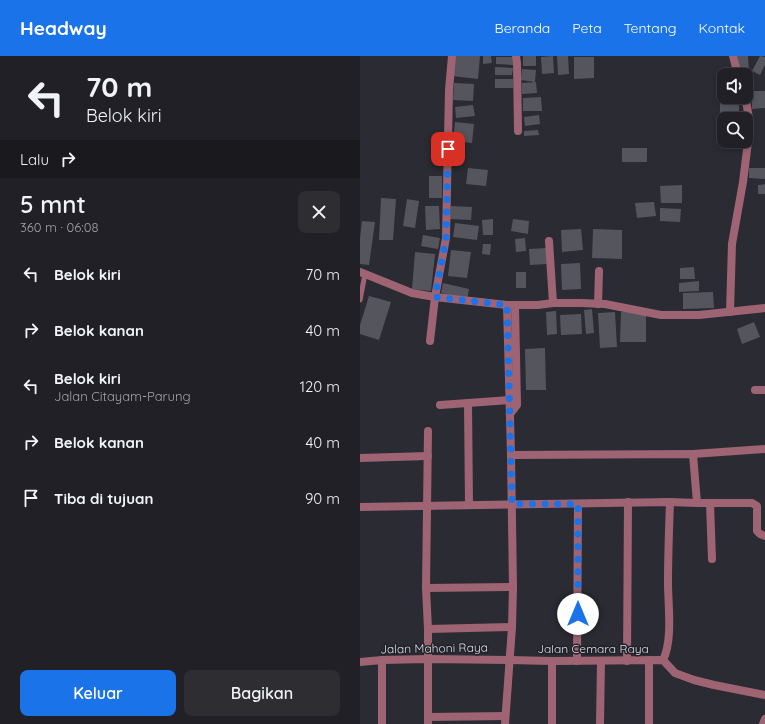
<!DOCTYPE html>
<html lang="id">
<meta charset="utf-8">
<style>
:root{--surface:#202026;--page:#2d2d32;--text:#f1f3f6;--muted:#a2a3a7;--line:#3d3e43;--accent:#1a73e8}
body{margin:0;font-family:Quicksand,sans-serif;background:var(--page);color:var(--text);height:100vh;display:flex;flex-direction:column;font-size:15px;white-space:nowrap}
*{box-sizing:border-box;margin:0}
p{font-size:13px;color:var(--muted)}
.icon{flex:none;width:22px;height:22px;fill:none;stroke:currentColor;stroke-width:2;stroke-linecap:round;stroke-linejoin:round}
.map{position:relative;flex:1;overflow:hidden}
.drawer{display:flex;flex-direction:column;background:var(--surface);width:360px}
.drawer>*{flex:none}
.banner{background:#202026;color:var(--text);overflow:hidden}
.tools{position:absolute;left:357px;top:12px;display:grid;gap:8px}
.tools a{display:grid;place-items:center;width:36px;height:36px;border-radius:8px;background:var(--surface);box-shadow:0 2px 6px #0003,0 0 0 1px var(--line);font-size:20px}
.pin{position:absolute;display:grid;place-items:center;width:34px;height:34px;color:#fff;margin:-17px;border-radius:8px;box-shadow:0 2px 6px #0006}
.me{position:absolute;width:44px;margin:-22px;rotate:0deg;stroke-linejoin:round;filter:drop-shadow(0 0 3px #0008)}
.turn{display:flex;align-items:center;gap:14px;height:84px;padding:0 20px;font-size:18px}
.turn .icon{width:52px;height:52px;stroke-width:2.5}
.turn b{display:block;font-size:28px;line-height:34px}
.then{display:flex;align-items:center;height:38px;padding:0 20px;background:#0003;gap:8px;font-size:15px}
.round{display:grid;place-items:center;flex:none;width:42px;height:42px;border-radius:8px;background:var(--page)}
.head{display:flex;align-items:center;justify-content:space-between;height:68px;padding:0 20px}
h1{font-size:24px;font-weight:600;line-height:30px}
.primary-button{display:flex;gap:8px;margin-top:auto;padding:8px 20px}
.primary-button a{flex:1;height:46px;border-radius:8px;background:var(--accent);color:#fff;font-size:16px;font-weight:600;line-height:46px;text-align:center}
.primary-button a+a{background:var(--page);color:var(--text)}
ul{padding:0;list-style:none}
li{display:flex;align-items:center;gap:12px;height:56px;padding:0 20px}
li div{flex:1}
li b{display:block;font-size:15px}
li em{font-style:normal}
header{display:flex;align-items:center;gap:24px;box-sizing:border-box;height:56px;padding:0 20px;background:var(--accent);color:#fff}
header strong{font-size:19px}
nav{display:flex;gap:22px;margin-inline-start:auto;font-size:14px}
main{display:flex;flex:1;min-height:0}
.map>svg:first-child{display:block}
</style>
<header>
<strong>Headway</strong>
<nav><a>Beranda</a><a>Peta</a><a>Tentang</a><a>Kontak</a></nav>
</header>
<main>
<section class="drawer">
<div class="banner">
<div class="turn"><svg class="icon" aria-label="left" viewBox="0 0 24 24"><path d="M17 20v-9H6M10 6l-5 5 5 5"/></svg><div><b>70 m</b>Belok kiri</div></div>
<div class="then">Lalu<svg class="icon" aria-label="right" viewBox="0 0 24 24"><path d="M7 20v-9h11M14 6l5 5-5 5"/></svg></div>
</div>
<div class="head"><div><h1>5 mnt</h1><p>360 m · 06:08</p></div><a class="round"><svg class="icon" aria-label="close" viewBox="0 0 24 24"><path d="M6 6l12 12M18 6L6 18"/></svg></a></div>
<ul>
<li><svg class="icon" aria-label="left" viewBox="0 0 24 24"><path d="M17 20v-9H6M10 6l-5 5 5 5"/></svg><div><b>Belok kiri</b></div><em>70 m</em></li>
<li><svg class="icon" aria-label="right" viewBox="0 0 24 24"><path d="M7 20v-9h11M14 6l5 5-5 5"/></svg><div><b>Belok kanan</b></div><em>40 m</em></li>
<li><svg class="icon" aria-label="left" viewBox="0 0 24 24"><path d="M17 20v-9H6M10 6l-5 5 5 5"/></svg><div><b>Belok kiri</b><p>Jalan Citayam-Parung</p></div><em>120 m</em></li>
<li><svg class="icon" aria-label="right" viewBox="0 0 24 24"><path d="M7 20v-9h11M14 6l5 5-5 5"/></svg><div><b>Belok kanan</b></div><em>40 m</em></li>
<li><svg class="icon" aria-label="arrive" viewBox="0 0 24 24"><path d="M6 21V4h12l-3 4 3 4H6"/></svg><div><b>Tiba di tujuan</b></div><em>90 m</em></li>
</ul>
<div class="primary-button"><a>Keluar</a><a>Bagikan</a></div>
</section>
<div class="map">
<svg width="405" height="668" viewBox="0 0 405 668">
<rect width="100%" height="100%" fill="#2b2b33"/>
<!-- building -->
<g fill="#55555e">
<path d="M94,0H120L118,23L92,20Z"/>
<path d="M123,0H131L132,7L123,8Z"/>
<rect x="163" y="0" width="13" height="10"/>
<path d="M193,0L194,17L182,18L181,1Z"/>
<path d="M197,0H208L209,18L198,19Z"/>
<path d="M377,0H388L389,15L378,16Z"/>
<path d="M400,0L405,1V9L400,19L392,15Z"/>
<path d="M136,1H153V9L136,8Z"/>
<path d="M214,1H234V22L214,23Z"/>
<path d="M135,11L153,12L152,19H135Z"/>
<path d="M162,13L176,14L175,26L161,24Z"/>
<rect x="135" y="23" width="18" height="9"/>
<path d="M176,26L177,37L162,38V27Z"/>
<path d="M94,27L114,28L113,45L93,44Z"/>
<path d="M392,35H405V52L392,53Z"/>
<path d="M364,39V41H379V63H364V64H360V40Z"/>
<path d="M181,41L182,55H163V42Z"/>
<path d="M113,49L115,60L96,62L95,51Z"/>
<path d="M179,59L180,68L165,70L164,61Z"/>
<path d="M95,66L114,68L112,87L93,85Z"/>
<path d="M178,74L179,79L164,80V75Z"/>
<rect x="262" y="92" width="25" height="14"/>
<path d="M108,112L128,114L126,130L106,128Z"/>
<path d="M389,112H405V123L389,122Z"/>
<rect x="69" y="120" width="13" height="22"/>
<path d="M405,128V138H398V129Z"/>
<path d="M322,129V147H301L300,130Z"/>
<path d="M21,142L36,143L33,184H19Z"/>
<path d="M47,143L59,145L55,172L43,170Z"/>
<path d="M294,146L296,160L277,162L275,147Z"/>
<path d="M65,150H79L80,173L66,174Z"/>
<path d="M91,150L112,151L111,164L90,163Z"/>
<path d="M300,152L321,153L320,166L300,165Z"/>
<path d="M133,163V179H123L122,164Z"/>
<path d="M153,163L169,165L168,178L151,175Z"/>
<path d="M2,165L15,166L9,209L0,208V182Z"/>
<path d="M95,167L119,170L117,184L93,181Z"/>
<path d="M221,173L223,194L202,196L201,174Z"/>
<path d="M233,173L262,174V203L232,202Z"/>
<path d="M63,179L80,182L78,193L61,190Z"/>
<path d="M165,182L166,195L156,196L155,183Z"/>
<path d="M123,188H131L130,199L122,198Z"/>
<path d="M186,192L187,208L170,209L169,193Z"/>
<path d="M91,194L111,196L107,222L88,220Z"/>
<path d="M55,196L75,198L71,235L52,233Z"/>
<path d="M220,207L221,233L202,234L201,208Z"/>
<path d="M334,211L335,223H320V212Z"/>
<rect x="156" y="216" width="10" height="16"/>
<path d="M339,225V235L319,236V227Z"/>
<path d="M83,227L109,233L107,244L81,237Z"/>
<path d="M353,236L354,252L323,253V237Z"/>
<path d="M9,240L31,246L19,284L0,278V269Z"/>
<path d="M232,253L234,277L226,278L224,254Z"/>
<path d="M196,255L197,278L187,279L186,256Z"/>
<path d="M255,256L257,291L240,292L238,257Z"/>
<path d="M261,256H286V286H260Z"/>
<path d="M221,258L222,278L201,279L200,259Z"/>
<path d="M394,266L400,281L382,288L377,273Z"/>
<path d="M185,292L186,334H166L165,293Z"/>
</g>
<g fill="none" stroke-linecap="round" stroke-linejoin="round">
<!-- service -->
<path stroke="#9e6474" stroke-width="5" d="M0,244L5,218"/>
<!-- minor -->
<g stroke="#9e6474" stroke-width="8">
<path d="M156,0L157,7L158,75"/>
<path d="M373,0L378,19"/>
<path d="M189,185L193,247"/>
<path d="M0,216L52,237L75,241L147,249H178L193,247H221L245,248L301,259H339L405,252"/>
<path d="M238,248L239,215"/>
<path d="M370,256L372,188L383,126L389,78L390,68L386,45L385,41"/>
<path d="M70,285L75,241L86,182L89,34L92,0"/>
<path d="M395,334H405"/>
<path d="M108,347L109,449"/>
<path d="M80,349L150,344"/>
<path d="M150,358L157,349L155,249"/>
<path d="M68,375L66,532L68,573V668"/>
<path d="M333,398L405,393"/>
<path d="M151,399L333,398L337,447"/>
<path d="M0,402L68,400"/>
<path d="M310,446L337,447H392L397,450V475L400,478L405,480"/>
<path d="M350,447L352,503"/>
<path d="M0,451L310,446C309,473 308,500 308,527C308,548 313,585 303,604"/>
<path d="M66,532L153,531"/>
<path d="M68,573L152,571"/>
<path d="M289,604V668"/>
<path d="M217,605L218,448"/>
<path d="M267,605L268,446"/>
<path d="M0,606L22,604L68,603L149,604L192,605L303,604L315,617L334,624L354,629L405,639"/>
<path d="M68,661L145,660"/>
<path d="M22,668V604"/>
<path d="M145,668L152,571L153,531L151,399L147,249"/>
<path d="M192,668V605"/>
<path d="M240,668L241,605"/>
<path d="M403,668L405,663"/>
</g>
</g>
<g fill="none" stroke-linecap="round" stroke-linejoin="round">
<!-- route -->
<path stroke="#1a73e8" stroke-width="7" stroke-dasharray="0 12.6" d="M88,93L86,182L75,241L147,249L152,448H218V558"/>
</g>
<g text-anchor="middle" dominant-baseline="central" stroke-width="3" stroke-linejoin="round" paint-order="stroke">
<!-- street labels -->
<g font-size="12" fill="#dfdfe5" stroke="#212229">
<text transform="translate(74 592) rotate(-1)">Jalan Mahoni Raya</text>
<text x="233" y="592">Jalan Cemara Raya</text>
</g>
</g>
</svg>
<div class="tools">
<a><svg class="icon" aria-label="sound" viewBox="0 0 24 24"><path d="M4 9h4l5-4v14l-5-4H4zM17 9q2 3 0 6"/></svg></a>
<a><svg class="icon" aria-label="search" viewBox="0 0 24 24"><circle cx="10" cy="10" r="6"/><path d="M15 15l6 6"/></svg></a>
</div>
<div class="pin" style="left:88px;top:93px;background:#d93025"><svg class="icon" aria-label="arrive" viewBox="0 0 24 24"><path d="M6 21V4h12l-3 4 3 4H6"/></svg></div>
<svg class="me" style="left:218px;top:558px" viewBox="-20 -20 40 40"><circle r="19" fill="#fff"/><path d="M0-13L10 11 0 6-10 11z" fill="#1a73e8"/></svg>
</div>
</main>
